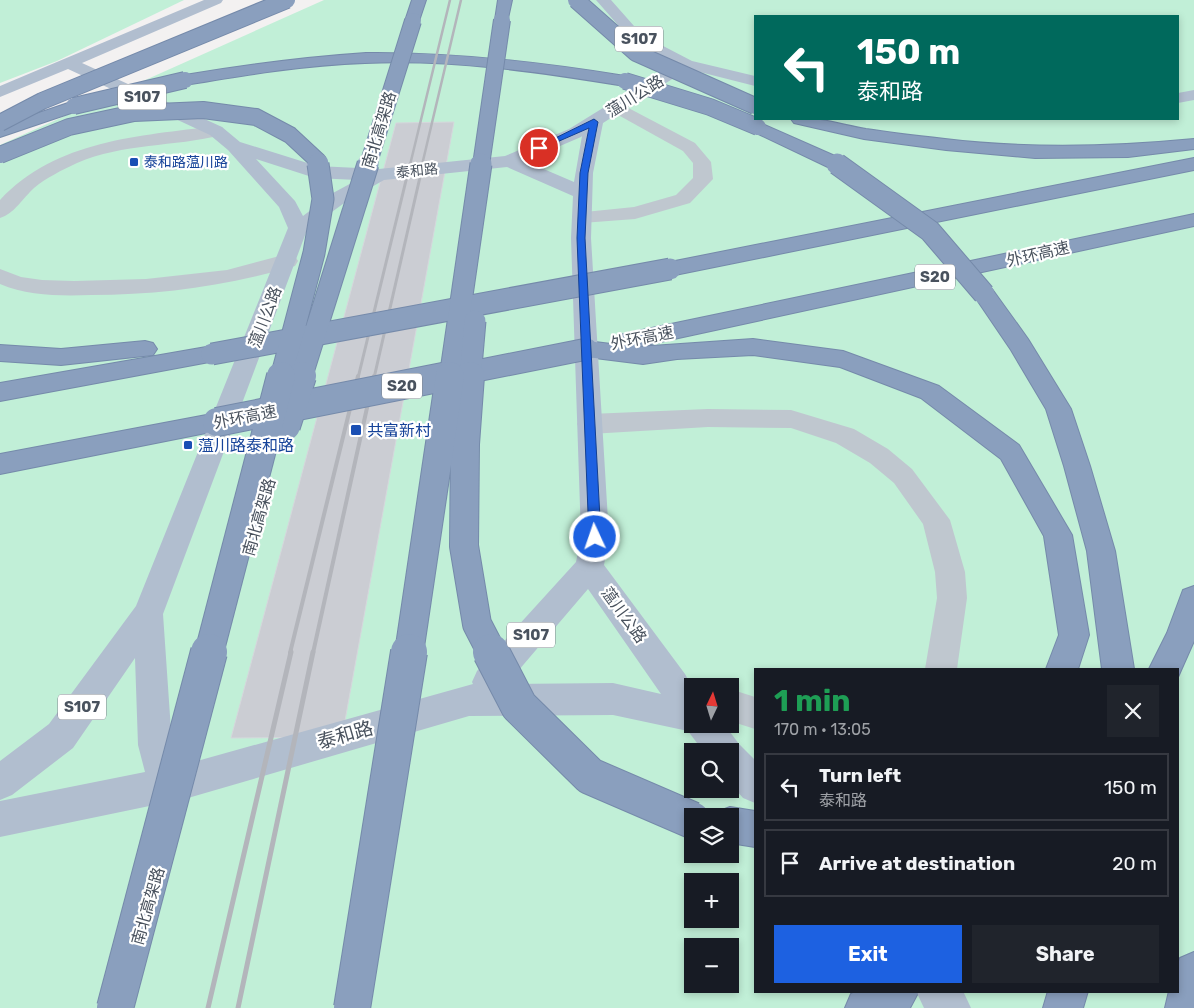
<!DOCTYPE html>
<meta charset="utf-8">
<style>
:root{--surface:#171b24;--page:#20242c;--text:#f1f3f6;--muted:#9ea1a6;--line:#363941;--accent:#1d61e1}
body{margin:0;font-family:Rubik,"Noto Sans SC",sans-serif;background:var(--page);color:var(--text);height:100vh;display:flex;flex-direction:column;font-size:19px;white-space:nowrap}
*{box-sizing:border-box;margin:0}
p{font-size:16px;color:var(--muted)}
.icon{flex:none;width:28px;height:28px;fill:none;stroke:currentColor;stroke-width:2;stroke-linecap:round;stroke-linejoin:round}
.map{position:relative;flex:1;overflow:hidden}
.sheet{position:absolute;left:754px;top:668px;width:425px;height:325px;display:flex;flex-direction:column;background:var(--surface);border-radius:0px;box-shadow:0 2px 8px #0003}
.sheet>*{flex:none}
.guide{position:absolute;left:754px;top:15px;width:425px;height:105px;border-radius:0px;box-shadow:0 2px 8px #0003;background:#00695c;color:#fff;overflow:hidden}
.needle{width:32px;rotate:4deg}
.buttons{position:absolute;left:684px;top:678px;display:grid;gap:10px}
.buttons a{display:grid;place-items:center;width:55px;height:55px;border-radius:0px;background:var(--surface);box-shadow:0 2px 8px #0003;font-size:25px}
.pin{position:absolute;display:grid;place-items:center;width:42px;height:42px;color:#fff;margin:-21px;border:2px solid #fff;border-radius:50%;box-shadow:0 1px 5px #0007}
.me{position:absolute;width:55px;margin:-28px;rotate:357deg;stroke-linejoin:round;filter:drop-shadow(0 0 4px #0008)}
.turn{display:flex;align-items:center;gap:18px;height:105px;padding:0 20px;font-size:22px}
.turn .icon{width:65px;height:65px;stroke-width:2.5}
.turn b{display:block;font-size:35px;line-height:42px}
.round{display:grid;place-items:center;flex:none;width:52px;height:52px;border-radius:0px;background:var(--page)}
.summary{display:flex;align-items:center;justify-content:space-between;height:85px;padding:0 20px}
h1{font-size:30px;font-weight:700;line-height:38px;color:#1e9e55}
.action{display:flex;gap:10px;margin-top:auto;padding:10px 20px}
.action a{flex:1;height:58px;border-radius:0px;background:var(--accent);color:#fff;font-size:20px;font-weight:700;line-height:58px;text-align:center}
.action a+a{background:var(--page);color:var(--text)}
ul{padding:0;list-style:none}
li{display:flex;align-items:center;gap:15px;height:68px;margin:0 10px 8px;padding:0 10px;border:2px solid var(--line);border-radius:0px}
li div{flex:1}
li b{display:block;font-size:19px}
li em{font-style:normal}
.map>svg:first-child{display:block}
</style>
<div class="map">
<svg width="1194" height="1008" viewBox="0 0 1194 1008">
<rect width="100%" height="100%" fill="#f3f1f1"/>
<!-- green -->
<g fill="#c1efd7" fill-rule="evenodd">
<path d="M0,0H184L57,61L0,83Z"/>
<path d="M324,0H1194V1008H0V145ZM755,16H1178V119H755ZM755,669H1178V991H755ZM692,686H730V724H692ZM692,751H730V789H692ZM692,816H730V854H692ZM692,881H730V919H692ZM692,946H730V984H692Z"/>
</g>
<!-- building -->
<path fill="#cbcdd3" stroke="#d5d7dc" d="M454,122L342,737L231,738L396,123Z"/>
<g fill="none" stroke-linecap="round" stroke-linejoin="round">
<defs>
<g id="highway">
<path d="M412,0H426L418,24H408L405,21Z"/>
<path d="M498,0H512L507,23H497L495,20Z"/>
<path d="M366,53C454,52 539,62 625,76L631,77L633,81L631,85L625,86C539,72 452,59 365,63C305,65 245,75 185,85L179,84L177,80L179,76L185,75C245,65 305,57 366,53Z"/>
<path d="M74,101L80,102L83,106L80,110L0,137V126Z"/>
<path d="M791,119C821,117 838,124 866,129C892,133 918,136 945,139C1028,149 1111,147 1194,139V149L1128,157L1035,158L946,150L864,139L794,123Z"/>
<path d="M758,122L844,160L846,164L844,168L837,170L830,168L752,131L749,127L752,123Z"/>
<path d="M1194,158V170L670,276L662,274L659,269L662,264L670,262Z"/>
<path d="M1194,214V226L637,347L753,339L843,351L939,386L1019,445L1072,535L1089,635L1078,669H1046L1059,635L1044,536L1001,459L921,398L840,367L753,355L677,359L643,364L587,357L579,355L575,349L579,343L587,341L619,345L616,341L620,335L628,333Z"/>
<path d="M984,287L992,289L1028,339L1071,409L1090,466L1115,551L1134,669H1102L1087,551L1064,466L1046,409L1011,350L973,294L976,289Z"/>
<path d="M145,341L153,343L157,349L153,355L61,365L0,361V345L61,349Z"/>
<path d="M212,346L220,348L224,354L220,360L0,401V383Z"/>
<path d="M217,413L226,415L230,422L226,429L0,474V454Z"/>
<path d="M1194,586V641L1178,677V669H1149L1167,633L1183,590Z"/>
<path d="M730,807L755,811V847L730,843V816H716L717,812Z"/>
<path d="M1194,952V1008H1165L1169,991H1178V964L1180,958Z"/>
<path d="M857,991H919L910,1008H845L851,994Z"/>
<path d="M1048,991H1088L1083,1008H1043Z"/>
</g>
</defs>
<!-- highway casing -->
<use href="#highway" stroke="#758aaa" stroke-width="2"/>
<!-- minor -->
<g fill="#bfc7cf" fill-rule="evenodd">
<path d="M617,102L695,143L711,162L713,179L690,203L635,219L582,223L575,221L572,217L575,213L634,207L676,195L693,178V163L683,151L611,111L608,107L611,103Z"/>
<path d="M216,126L222,127L225,131L222,135C174,147 123,143 77,163C62,170 46,178 34,188C23,198 14,214 0,218V200C56,140 139,136 216,126Z"/>
<path d="M287,254L295,256L298,261L295,266C227,286 161,295 91,295C61,296 28,296 0,284V269L21,277L42,280L74,281L146,279L227,270Z"/>
<path d="M708,409L791,410L854,429L888,449L912,469L950,520L965,572L967,598L957,669H925L937,598L935,572L923,524L894,483L870,463L836,443L791,428L708,427L590,434L581,431L577,424L581,417L590,414Z"/>
<path d="M730,689L755,697V729L730,721Z"/>
</g>
<!-- major -->
<g fill="#b1becf" fill-rule="evenodd">
<path d="M204,0H223L221,3L82,63L222,127L240,142L317,166L379,169L505,156L569,129L674,64L632,41L596,0H611L642,35L692,61L755,76V86L688,69L603,123L593,173L591,238L609,537L604,565L685,674L692,687V724H724L739,744L755,760V803L743,798L730,783V751H703L688,731L613,715L469,716L188,798L0,837V801L145,772L138,745L135,658L73,748L12,795L0,800V761L49,724L136,606L288,228L279,207L228,150L210,135L68,69L0,97V86ZM582,136L574,182L525,161L581,137ZM256,159L315,178L357,180L333,193L303,216L295,201ZM507,167L573,196L571,238L581,537L576,562L477,671L472,682L473,684L190,763L174,753L172,745L163,614L307,230L347,201L384,180ZM588,589L661,694L613,683L507,684Z"/>
<path d="M1194,90V100L1178,103V93Z"/>
<path d="M916,991H963L971,1008H924Z"/>
</g>
<!-- highway -->
<use href="#highway" fill="#8a9fbe" fill-rule="evenodd"/>
<!-- rail-far3 -->
<g stroke="#b3b5bb" stroke-width="2.5">
<path d="M410,165L450,0"/>
<path d="M422,165L461,0"/>
</g>
<!-- rail-far2 -->
<g stroke="#b3b5bb" stroke-width="3">
<path d="M358,378L410,164"/>
<path d="M374,378L423,164"/>
</g>
<!-- rail-far1 -->
<g stroke="#b3b5bb" stroke-width="4">
<path d="M290,653L358,376"/>
<path d="M313,653L374,376"/>
</g>
<!-- rail -->
<g stroke="#b3b5bb" stroke-width="5">
<path d="M208,1008L291,652"/>
<path d="M238,1008L313,652"/>
</g>
<defs>
<g id="highway-bridge-far3">
<path d="M576,0L636,53L755,106"/>
<path d="M625,81L710,107L758,127"/>
<path d="M74,106L185,80"/>
<path d="M0,123L42,101L287,0"/>
<path d="M0,155L69,127L134,113L203,110L256,117L290,135L318,161L319,165"/>
<path d="M368,165L413,21"/>
<path d="M481,165L502,20"/>
</g>
<g id="highway-bridge-far2">
<path d="M837,164L930,231L984,294"/>
<path d="M212,354L670,269"/>
<path d="M281,378L314,253L323,199L318,164"/>
<path d="M301,378L368,164"/>
<path d="M441,378L587,349"/>
<path d="M450,378L481,164"/>
<path d="M470,378L475,321"/>
</g>
<g id="highway-bridge-far1">
<path d="M470,376L465,444L464,546L477,624L492,653"/>
<path d="M217,422L448,376"/>
<path d="M286,426L302,376"/>
<path d="M209,653L281,376"/>
<path d="M409,653L450,376"/>
</g>
<g id="highway-bridge">
<path d="M491,652L519,706L590,776L692,820"/>
<path d="M115,1008L209,652"/>
<path d="M352,1008L409,652"/>
</g>
</defs>
<!-- highway-bridge-far3 casing -->
<use href="#highway-bridge-far3" stroke="#758aaa" stroke-width="18" stroke-linecap="butt"/>
<!-- highway-bridge-far2 casing -->
<use href="#highway-bridge-far2" stroke="#758aaa" stroke-width="23" stroke-linecap="butt"/>
<!-- highway-bridge-far1 casing -->
<use href="#highway-bridge-far1" stroke="#758aaa" stroke-width="30" stroke-linecap="butt"/>
<!-- highway-bridge casing -->
<use href="#highway-bridge" stroke="#758aaa" stroke-width="38" stroke-linecap="butt"/>
<!-- highway-bridge-far3 -->
<use href="#highway-bridge-far3" stroke="#8a9fbe" stroke-width="16"/>
<!-- highway-bridge-far2 -->
<use href="#highway-bridge-far2" stroke="#8a9fbe" stroke-width="21"/>
<!-- highway-bridge-far1 -->
<use href="#highway-bridge-far1" stroke="#8a9fbe" stroke-width="28"/>
<!-- highway-bridge -->
<use href="#highway-bridge" stroke="#8a9fbe" stroke-width="36"/>
</g>
<!-- route -->
<path fill="#1d61e1" stroke="#133f92" d="M594,119L598,122L588,173L585,238L601,537L599,540H591L589,537L577,238L580,173L589,128L541,149L535,148Z"/>
<!-- markers -->
<g fill="#1a4fb4" stroke="#fff" stroke-width="2">
<rect x="129" y="157" width="10" height="10" rx="2.5"/>
<rect x="350" y="424" width="12" height="12" rx="2.5"/>
<rect x="183" y="440" width="10" height="10" rx="2.5"/>
</g>
<g text-anchor="middle" dominant-baseline="central" stroke-width="4.5" stroke-linejoin="round" paint-order="stroke">
<!-- far-transit labels -->
<g font-size="14" fill="#164399" stroke="#fff" text-anchor="start">
<text x="144" y="162">泰和路蕰川路</text>
</g>
<!-- far-street labels -->
<g font-size="14" fill="#49525e" stroke="#fff">
<text transform="translate(417 171) rotate(-6)">泰和路</text>
</g>
<!-- shield labels -->
<g fill="#fff" stroke="#80868e" stroke-width="1">
<rect x="615" y="26.5" width="48" height="25" rx="4"/>
<rect x="118" y="84.5" width="48" height="25" rx="4"/>
<rect x="915" y="264.5" width="40" height="25" rx="4"/>
<rect x="382" y="373.5" width="40" height="25" rx="4"/>
<rect x="507" y="622.5" width="48" height="25" rx="4"/>
<rect x="58" y="694.5" width="48" height="25" rx="4"/>
</g>
<g font-size="15" font-weight="bold" fill="#49525e">
<text x="639" y="39">S107</text>
<text x="142" y="97">S107</text>
<text x="935" y="277">S20</text>
<text x="402" y="386">S20</text>
<text x="531" y="635">S107</text>
<text x="82" y="707">S107</text>
</g>
<!-- street labels -->
<g font-size="16" fill="#49525e" stroke="#fff">
<text transform="translate(635 96) rotate(-32)">蕰川公路</text>
<text transform="translate(379 130) rotate(-73)">南北高架路</text>
<text transform="translate(1038 254) rotate(-13)">外环高速</text>
<text transform="translate(265 317) rotate(-69)">蕰川公路</text>
<text transform="translate(642 338) rotate(-11)">外环高速</text>
<text transform="translate(245 417) rotate(-11)">外环高速</text>
<text transform="translate(259 517) rotate(-74)">南北高架路</text>
<text transform="translate(624 615) rotate(54)">蕰川公路</text>
<text transform="translate(148 906) rotate(-74)">南北高架路</text>
</g>
<!-- transit labels -->
<g font-size="16" fill="#164399" stroke="#fff" text-anchor="start">
<text x="367" y="430">共富新村</text>
<text x="198" y="445">蕰川路泰和路</text>
</g>
<!-- near-street labels -->
<g font-size="19" fill="#49525e" stroke="#fff">
<text transform="translate(345 735) rotate(-16)">泰和路</text>
</g>
</g>
</svg>
<div class="buttons">
<a><svg class="needle" viewBox="-14 -14 28 28"><path d="M0-13l5 13h-10z" fill="#e53935"/><path d="M0 13l5-13h-10z" fill="#9ea1a6"/></svg></a>
<a><svg class="icon" aria-label="search" viewBox="0 0 24 24"><circle cx="10" cy="10" r="6"/><path d="M15 15l6 6"/></svg></a>
<a><svg class="icon" aria-label="layers" viewBox="0 0 24 24"><path d="M12 4l9 5-9 5-9-5zM3 14l9 5 9-5"/></svg></a>
<a>+</a>
<a>−</a>
</div>
<div class="pin" style="left:539px;top:148px;background:#d93025"><svg class="icon" aria-label="arrive" viewBox="0 0 24 24"><path d="M6 21V4h12l-3 4 3 4H6"/></svg></div>
<svg class="me" style="left:595px;top:537px" viewBox="-20 -20 40 40"><circle r="17" fill="#1d61e1" stroke="#fff" stroke-width="3"/><path d="M0-11L8 9 0 5-8 9z" fill="#fff"/></svg>
<div class="guide">
<div class="turn"><svg class="icon" aria-label="left" viewBox="0 0 24 24"><path d="M17 20v-9H6M10 6l-5 5 5 5"/></svg><div><b>150 m</b>泰和路</div></div>
</div>
<section class="sheet">
<div class="summary"><div><h1>1 min</h1><p>170 m · 13:05</p></div><a class="round"><svg class="icon" aria-label="close" viewBox="0 0 24 24"><path d="M6 6l12 12M18 6L6 18"/></svg></a></div>
<ul>
<li><svg class="icon" aria-label="left" viewBox="0 0 24 24"><path d="M17 20v-9H6M10 6l-5 5 5 5"/></svg><div><b>Turn left</b><p>泰和路</p></div><em>150 m</em></li>
<li><svg class="icon" aria-label="arrive" viewBox="0 0 24 24"><path d="M6 21V4h12l-3 4 3 4H6"/></svg><div><b>Arrive at destination</b></div><em>20 m</em></li>
</ul>
<div class="action"><a>Exit</a><a>Share</a></div>
</section>
</div>
